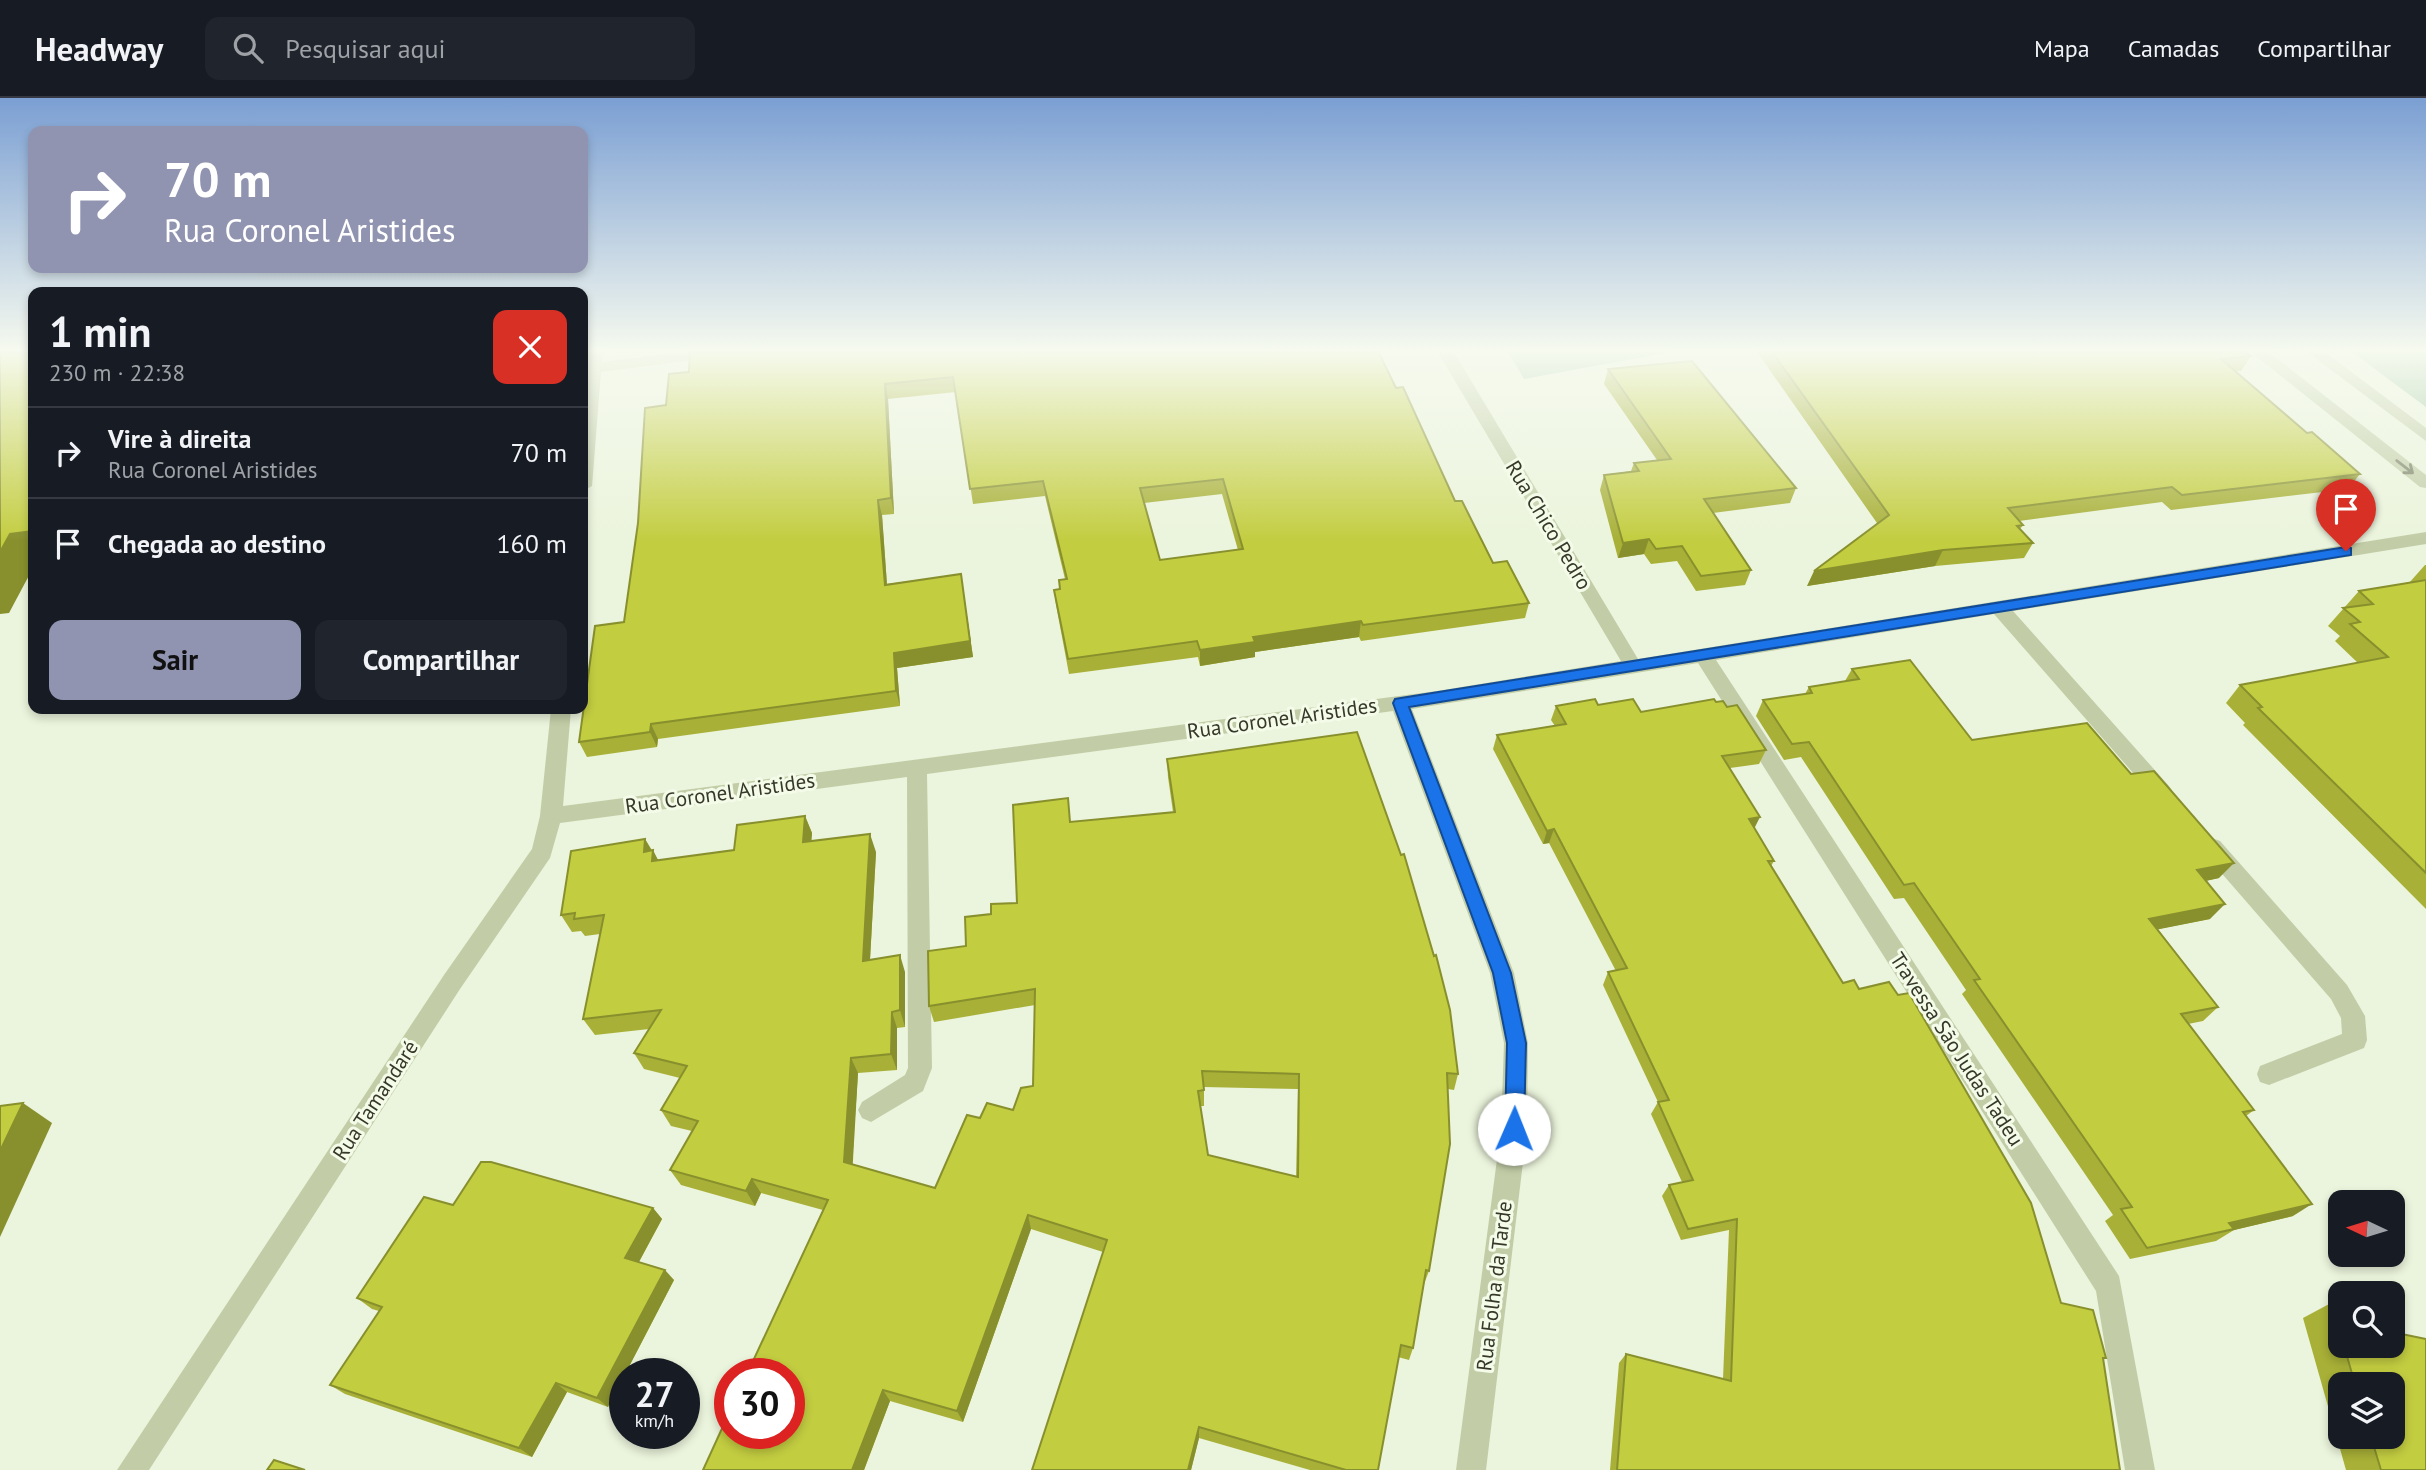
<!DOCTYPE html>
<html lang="pt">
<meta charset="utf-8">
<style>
:root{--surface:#171b24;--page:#20242c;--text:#f1f3f6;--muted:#9ea1a6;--line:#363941;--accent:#9194b1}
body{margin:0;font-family:"PT Sans",sans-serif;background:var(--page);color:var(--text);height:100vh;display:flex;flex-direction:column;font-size:26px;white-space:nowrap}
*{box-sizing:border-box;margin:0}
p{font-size:23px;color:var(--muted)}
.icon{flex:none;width:38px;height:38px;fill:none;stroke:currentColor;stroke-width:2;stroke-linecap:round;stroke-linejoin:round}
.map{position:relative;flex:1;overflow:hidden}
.details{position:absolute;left:28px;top:189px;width:560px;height:427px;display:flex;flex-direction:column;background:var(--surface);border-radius:14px;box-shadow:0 4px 10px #0003}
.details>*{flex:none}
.guide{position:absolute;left:28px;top:28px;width:560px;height:147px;border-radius:14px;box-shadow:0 4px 10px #0003;background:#9194b1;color:#fff;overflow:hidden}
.needle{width:46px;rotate:274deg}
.tools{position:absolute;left:2328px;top:1092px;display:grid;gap:14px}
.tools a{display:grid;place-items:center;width:77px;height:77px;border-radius:14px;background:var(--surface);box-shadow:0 4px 10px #0003;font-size:35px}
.speed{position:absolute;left:609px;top:1260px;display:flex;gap:14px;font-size:35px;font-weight:700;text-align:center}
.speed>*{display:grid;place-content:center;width:91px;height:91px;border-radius:50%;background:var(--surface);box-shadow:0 4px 10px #0003;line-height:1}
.speed small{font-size:18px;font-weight:400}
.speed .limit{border:10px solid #d22;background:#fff;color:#111}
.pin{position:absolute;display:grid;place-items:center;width:60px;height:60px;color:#fff;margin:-72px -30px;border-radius:50% 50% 50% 0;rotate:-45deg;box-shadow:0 0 7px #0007}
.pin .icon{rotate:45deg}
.me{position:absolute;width:77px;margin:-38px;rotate:1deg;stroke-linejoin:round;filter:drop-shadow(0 0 5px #0008)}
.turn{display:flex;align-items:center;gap:24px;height:147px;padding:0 21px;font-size:32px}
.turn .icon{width:91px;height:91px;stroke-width:2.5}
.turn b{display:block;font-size:49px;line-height:60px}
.round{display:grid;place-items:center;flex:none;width:74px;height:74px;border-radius:14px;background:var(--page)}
.overview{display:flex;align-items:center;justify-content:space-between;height:119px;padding:0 21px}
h1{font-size:42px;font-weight:800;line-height:52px}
.primary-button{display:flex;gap:14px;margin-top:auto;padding:14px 21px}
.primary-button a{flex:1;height:80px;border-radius:14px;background:var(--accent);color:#111;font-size:28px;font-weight:800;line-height:80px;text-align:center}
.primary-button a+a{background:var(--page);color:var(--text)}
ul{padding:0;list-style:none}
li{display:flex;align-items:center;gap:21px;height:91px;padding:0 21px;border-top:2px solid var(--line)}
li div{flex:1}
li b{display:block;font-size:26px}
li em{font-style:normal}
header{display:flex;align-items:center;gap:42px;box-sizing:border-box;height:98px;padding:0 35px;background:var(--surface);border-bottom:2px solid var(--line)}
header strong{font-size:33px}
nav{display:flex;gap:38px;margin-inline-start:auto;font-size:24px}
.search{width:490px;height:63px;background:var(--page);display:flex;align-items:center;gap:18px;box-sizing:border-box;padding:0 24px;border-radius:14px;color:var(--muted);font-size:26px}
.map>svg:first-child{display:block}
</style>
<header>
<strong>Headway</strong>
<div class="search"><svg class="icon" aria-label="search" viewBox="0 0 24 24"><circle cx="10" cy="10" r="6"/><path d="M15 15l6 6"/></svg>Pesquisar aqui</div>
<nav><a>Mapa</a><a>Camadas</a><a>Compartilhar</a></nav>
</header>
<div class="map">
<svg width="2426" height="1372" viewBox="0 0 2426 1372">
<rect width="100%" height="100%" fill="#ebf4dc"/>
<!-- green -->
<g fill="#9bc4a2">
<path d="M1511,251H1687L1524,281L1507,252Z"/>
<path d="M2348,251H2426V309Z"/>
</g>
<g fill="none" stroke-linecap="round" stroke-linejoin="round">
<!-- minor -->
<g fill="#c2cda7" fill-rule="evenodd">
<path d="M587,251H603L602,264L703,251H747L739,256L601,274L592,388L583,393V300Z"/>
<path d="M1436,251H1452L1638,561L2426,434V446L2013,513L2169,688L2173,694L2169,700H2155L1994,516L1716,562L2119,1178L2155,1372H2125L2096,1193L1698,565L1412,611L1514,875L1528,945L1527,1031L1486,1372H1456L1501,1031L1504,945L1490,875L1393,613L927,676L932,970L923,993L871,1024L862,1020L858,1012L862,1004L905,977L908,970L907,679L560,725L550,760L460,891L149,1372H117L444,877L532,751L540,718L551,611H571L563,708L1437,593L1621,563Z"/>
<path d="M2247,251H2265L2426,377V390L2420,389Z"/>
<path d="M2303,251H2321L2426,330V343Z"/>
<path d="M2212,740L2220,743L2347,887L2365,918L2367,942L2364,950L2269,987L2260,984L2257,976L2260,968L2342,936L2341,920L2331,901L2204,755L2201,749L2204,743Z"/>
</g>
</g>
<!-- wall -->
<g fill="#a8b037" fill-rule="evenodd">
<path d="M690,251L1396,290L1455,403L1493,465L1529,505L1525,520L1361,543L1359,539L1255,554V559L1200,568L1198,559L1069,576L1056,507L1054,492L1060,491L1065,481L1045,398L973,406L956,294L888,301L894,416L882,417L887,486L961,476L973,559L897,570L900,608L658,641L657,649L587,659L579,644L624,524L666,307L689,274ZM1222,396L1238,452L1160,462L1144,405Z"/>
<path d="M1755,251H2242L2251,258L2241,273H2235L2307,335L2360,376L2348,391L2171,412L2162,404L2019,423L2023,427L2020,431L2033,445L2024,460L1935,468L1807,488L1877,425Z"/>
<path d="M1608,271L1796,390L1790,405L1713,415L1751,472L1745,487L1696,493L1677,463L1651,466L1644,456L1618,460L1600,392L1604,377L1631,373L1634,365L1657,362L1604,286Z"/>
<path d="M2425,467H2426V811L2243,627L2245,625L2226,605L2240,587L2358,565L2335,543L2340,538L2328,528L2359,493L2409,485Z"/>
<path d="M1852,571L1972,642L2219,780L2205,783L2210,821L2158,831L2218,909L2203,923L2188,926L2254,1012L2246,1018L2293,1118L2234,1132L2216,1143L2130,1161L2105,1123L2113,1117L1962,896L1966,892L1904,800L1894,801L1801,659L1784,662L1756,618L1763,602L1805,596L1809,589L1845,583Z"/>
<path d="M1716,604L1727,609L1766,652L1759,666L1730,670L1754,730L1774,763L1771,768L1843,885L1859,891L2061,1205L2106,1260L2103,1262L2120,1372H1610L1619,1265L1626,1256L1723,1281L1729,1132L1681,1142L1662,1098L1669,1087L1682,1084L1651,1016L1658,1004L1603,887L1608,874L1616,873L1549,745L1543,746L1493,651L1497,637L1555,628L1551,622L1556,608L1598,607L1641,614Z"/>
<path d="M1167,661L1458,976L1454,992L1448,991L1429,1173L1424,1186L1413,1250L1409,1262L1398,1259L1378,1372H1310L1199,1340L1191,1372H1032L1103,1154L1031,1131L963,1324L890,1303L864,1372H703L823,1112L761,1095L755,1108L681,1087L670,1072L692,1033L671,1028L661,1012L680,980L644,971L634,955L649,931L595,937L583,921L600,836L585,838L581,833L572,834L561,817L645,741L658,762L734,752L805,718L812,735L811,743L876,754L870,862L905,874V929L897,930V972L858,975L852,1066L935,1090L980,1020L1013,1012L1033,988L1035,907L934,924L929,908L966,848L991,816L1017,805L1071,724L1173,714L1168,679ZM1204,989L1298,991L1296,1079L1208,1057L1200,1008H1204Z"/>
<path d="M453,1107L653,1110L662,1121L639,1164L674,1182L608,1309L567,1294L532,1359L345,1296L330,1287L379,1213L372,1211L357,1200Z"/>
<path d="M2331,1205L2340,1207V1248H2392L2426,1372H2346L2303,1220ZM2340,1286H2392V1339H2340Z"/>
</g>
<!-- shaded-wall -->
<g fill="#88902d">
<path d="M885,286L888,301L894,416L891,400Z"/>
<path d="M878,402L882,417L888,502L885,487Z"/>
<path d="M33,433V470L9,515L0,516V454L10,436Z"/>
<path d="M1649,441L1644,456L1618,460L1623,445Z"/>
<path d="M1943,452L1935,468L1807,488L1814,473Z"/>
<path d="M961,476L973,559L897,570L900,608L896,593L894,555Z"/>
<path d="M1361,523L1359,539L1255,554V559L1200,568V552L1253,539Z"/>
<path d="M651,626L658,641L657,649L650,634Z"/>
<path d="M805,718L812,735L810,762L803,744Z"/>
<path d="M1760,719L1753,733L1749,721Z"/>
<path d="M1554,731L1549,745L1543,746L1547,733Z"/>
<path d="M870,736L876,754L869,879L863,863Z"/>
<path d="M645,741L653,755V752L662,770L653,771L644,754Z"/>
<path d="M2234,765L2219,780L2183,788L2197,772Z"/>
<path d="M2225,806L2210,821L2135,836L2149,821Z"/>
<path d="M900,857L905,874V929L900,912Z"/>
<path d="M892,914L897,930V972L891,956Z"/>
<path d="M851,960L858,975L852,1079L844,1064Z"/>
<path d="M23,1005L52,1025L0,1139V1053Z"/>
<path d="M752,1081L761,1095L755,1108L746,1093Z"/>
<path d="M2312,1106L2293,1118L2234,1132L2229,1125Z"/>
<path d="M653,1110L662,1121L635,1171L625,1160Z"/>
<path d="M1028,1117L1031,1131L963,1324L957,1313Z"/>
<path d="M665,1172L674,1182L608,1309L597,1300Z"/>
<path d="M556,1285L567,1294L532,1359L519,1350Z"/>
<path d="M883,1292L890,1303L864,1372H852Z"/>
<path d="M1199,1329V1340L1191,1372H1188Z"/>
</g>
<!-- building -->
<g fill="#c3cd40" stroke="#88902d" stroke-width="2" fill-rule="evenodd">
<path d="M0,251H33V433L10,436L0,454Z"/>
<path d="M690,251H1377L1396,290L1403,289L1455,403H1462L1493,465L1507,463L1529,505L1363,527L1361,523L1253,539L1255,544L1200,552L1197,543L1068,561L1054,492L1060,491L1059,482L1067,481L1043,383L970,391L953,279L885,286L891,400L878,402L885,487L961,476L970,543L894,555L896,593L651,626L650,634L579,644L595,528L624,524L638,425L645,310L666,307L669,276L689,274ZM1223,381L1243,451L1160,462L1140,390Z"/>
<path d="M1770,251H2242L2251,258L2221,261L2307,335L2312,334L2360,376L2182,397L2172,389L2008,410L2023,427L2017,428L2033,445L1943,452L1814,473L1889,417Z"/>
<path d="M1692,263L1796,390L1704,401L1751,472L1701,478L1682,448L1656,451L1649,441L1623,445L1604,377L1639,373L1634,365L1671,361L1608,271Z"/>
<path d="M2426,482V775L2258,610L2262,609L2240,587L2388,559L2350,526L2360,524L2343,510L2373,506L2359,493Z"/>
<path d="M1910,562L1972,642L2087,625L2131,676L2154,673L2234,765L2197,772L2225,806L2149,821L2218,909L2181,916L2254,1012L2243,1014L2312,1106L2229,1125L2234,1131L2147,1150L2121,1111L2132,1109L1974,882L1980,881L1914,785L1904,787L1809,644L1792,646L1763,602L1812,595L1809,589L1859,581L1852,571Z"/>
<path d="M1595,601L1598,607L1633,601L1641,614L1714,601L1716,604L1723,603L1727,609L1737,607L1766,652L1722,658L1760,719L1749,721L1774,763H1768L1843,885L1854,882L1859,891L1889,884L1898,897L1909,895L2031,1105L2061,1205L2093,1212L2106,1260H2103L2120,1372H1617L1626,1256L1731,1283L1737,1121L1688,1131L1669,1087L1693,1082L1658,1004L1669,1002L1608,874L1627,870L1554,731L1547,733L1497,637L1566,626L1556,608Z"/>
<path d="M1357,634L1401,757L1404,756L1434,858L1436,857L1450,912L1458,976L1447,975L1450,1046L1429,1173L1426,1172L1413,1250L1401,1247L1378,1372H1346L1199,1329L1188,1372H1032L1107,1142L1028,1117L957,1313L883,1292L852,1372H703L730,1313V1335H789V1276H747L828,1102L752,1081L746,1093L670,1072L698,1023L661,1012L687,968L634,955L661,912L583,921L604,817L574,821L575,815L561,817L571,753L645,741L644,754L653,752L652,763L734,752L737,727L805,718L803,744L870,736L863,863L900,857V912L892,914L891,956L851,960L844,1064L935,1090L967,1017L980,1020L987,1005L1013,1012L1021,990L1033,988L1035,891L929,908L928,853L966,848L965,819L991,816V806L1017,805L1013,707L1068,700L1070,724L1175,714L1167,661ZM1202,973L1299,976L1298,1079L1208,1057L1198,993L1204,992Z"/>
<path d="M23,1005L0,1053V1008Z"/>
<path d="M481,1064H491L653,1110L625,1160L665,1172L597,1300L556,1285L519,1350L330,1287L382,1209L357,1200L424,1099L453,1107Z"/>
<path d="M2331,1205L2340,1207V1234Z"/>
<path d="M2392,1234L2426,1241V1372H2381L2371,1339H2392V1286H2355L2344,1248H2392Z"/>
<path d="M274,1362L305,1372H267Z"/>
</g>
<!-- one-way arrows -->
<defs><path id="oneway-shaft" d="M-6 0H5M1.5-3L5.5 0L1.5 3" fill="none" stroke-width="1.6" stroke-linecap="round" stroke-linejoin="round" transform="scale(1.75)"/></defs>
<use stroke="#757c61" href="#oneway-shaft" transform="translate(2405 369) rotate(38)"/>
<!-- sky -->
<linearGradient id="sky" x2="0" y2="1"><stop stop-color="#7b9fd3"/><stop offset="0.57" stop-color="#f6faef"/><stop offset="1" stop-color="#f6faef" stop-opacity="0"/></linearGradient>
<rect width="2426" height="443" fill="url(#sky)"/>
<!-- route -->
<path fill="#1a73e8" stroke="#114b97" stroke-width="2" d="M2346,449L2351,450V457L1409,609L1511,875L1526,945L1524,1031L1521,1037L1514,1040L1507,1037L1505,1031L1507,945L1493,875L1393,605L1395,601Z"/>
<g text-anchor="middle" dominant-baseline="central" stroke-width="6" stroke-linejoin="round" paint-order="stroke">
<!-- street labels -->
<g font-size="21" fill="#363928" stroke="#f4fbe9">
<text transform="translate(1549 427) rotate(59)">Rua Chico Pedro</text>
<text transform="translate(1282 620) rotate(-8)">Rua Coronel Aristides</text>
<text transform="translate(720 695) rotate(-8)">Rua Coronel Aristides</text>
<text transform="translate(1957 951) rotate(57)">Travessa São Judas Tadeu</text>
<text transform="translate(375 1002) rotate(-57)">Rua Tamandaré</text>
<text transform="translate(1494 1188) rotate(-83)">Rua Folha da Tarde</text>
</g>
</g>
</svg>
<div class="tools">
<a><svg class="needle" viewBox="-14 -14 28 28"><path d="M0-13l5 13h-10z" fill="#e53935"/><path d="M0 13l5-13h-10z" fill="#9ea1a6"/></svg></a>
<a><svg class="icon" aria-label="search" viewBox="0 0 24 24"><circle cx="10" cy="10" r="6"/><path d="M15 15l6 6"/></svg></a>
<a><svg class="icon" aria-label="layers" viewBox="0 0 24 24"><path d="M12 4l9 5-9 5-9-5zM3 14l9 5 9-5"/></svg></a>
</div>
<div class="speed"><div>27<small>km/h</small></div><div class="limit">30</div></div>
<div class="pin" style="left:2346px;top:453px;background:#d93025"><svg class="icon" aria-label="arrive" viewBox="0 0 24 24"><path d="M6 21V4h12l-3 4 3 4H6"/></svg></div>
<svg class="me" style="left:1514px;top:1031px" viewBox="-20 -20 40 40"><circle r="19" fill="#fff"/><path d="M0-13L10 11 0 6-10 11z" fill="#1a73e8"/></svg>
<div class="guide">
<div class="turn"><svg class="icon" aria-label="right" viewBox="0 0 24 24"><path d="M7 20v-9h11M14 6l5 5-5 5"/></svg><div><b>70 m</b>Rua Coronel Aristides</div></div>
</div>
<section class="details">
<div class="overview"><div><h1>1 min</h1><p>230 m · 22:38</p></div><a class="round" style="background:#d93025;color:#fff"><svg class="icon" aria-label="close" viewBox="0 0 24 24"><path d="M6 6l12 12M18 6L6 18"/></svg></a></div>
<ul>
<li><svg class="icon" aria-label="right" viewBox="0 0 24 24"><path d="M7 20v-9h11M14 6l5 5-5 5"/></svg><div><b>Vire à direita</b><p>Rua Coronel Aristides</p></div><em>70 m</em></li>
<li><svg class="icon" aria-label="arrive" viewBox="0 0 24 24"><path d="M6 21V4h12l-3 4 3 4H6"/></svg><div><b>Chegada ao destino</b></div><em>160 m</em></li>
</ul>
<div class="primary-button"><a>Sair</a><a>Compartilhar</a></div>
</section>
</div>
